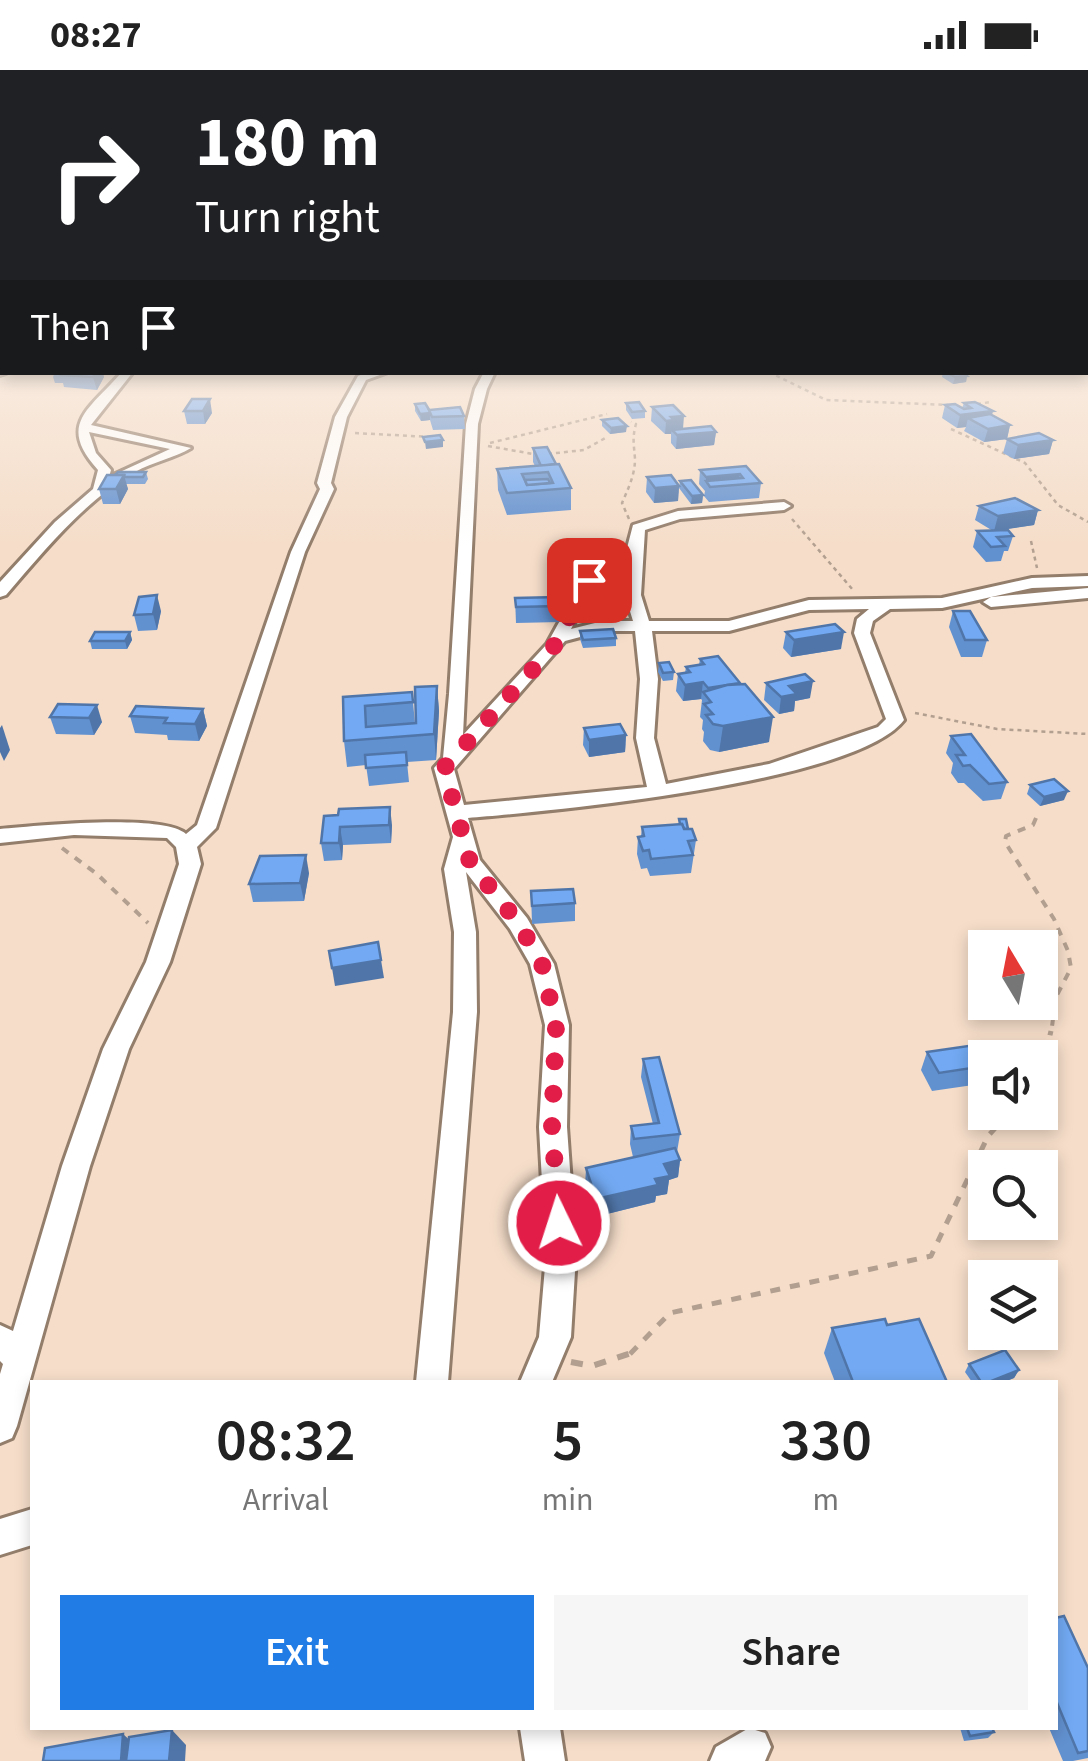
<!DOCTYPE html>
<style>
:root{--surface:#fff;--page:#f6f6f6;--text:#222;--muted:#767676;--accent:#227ce6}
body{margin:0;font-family:"Source Sans 3",sans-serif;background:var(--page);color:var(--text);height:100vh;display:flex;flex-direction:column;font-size:38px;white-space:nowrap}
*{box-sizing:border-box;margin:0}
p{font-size:32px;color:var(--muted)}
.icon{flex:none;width:55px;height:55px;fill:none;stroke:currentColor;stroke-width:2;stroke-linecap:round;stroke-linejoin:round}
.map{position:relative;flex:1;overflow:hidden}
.panel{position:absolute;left:30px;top:1310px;width:1028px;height:350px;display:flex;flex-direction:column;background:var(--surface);border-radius:0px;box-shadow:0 5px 15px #0003}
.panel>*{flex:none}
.hud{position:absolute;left:0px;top:0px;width:1090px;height:305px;box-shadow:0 5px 15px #0003;background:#202124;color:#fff;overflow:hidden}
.needle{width:65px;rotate:350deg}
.controls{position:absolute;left:968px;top:860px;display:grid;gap:20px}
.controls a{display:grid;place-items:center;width:90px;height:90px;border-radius:0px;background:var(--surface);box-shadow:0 5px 15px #0003;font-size:50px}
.pin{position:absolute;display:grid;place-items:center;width:85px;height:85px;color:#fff;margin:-42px;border-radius:20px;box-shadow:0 5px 15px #0006}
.me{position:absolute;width:110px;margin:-55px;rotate:356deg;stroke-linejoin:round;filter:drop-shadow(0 0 8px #0008)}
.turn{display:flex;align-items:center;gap:35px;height:210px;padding:0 30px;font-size:45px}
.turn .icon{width:130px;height:130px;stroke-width:2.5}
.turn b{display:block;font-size:70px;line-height:85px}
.then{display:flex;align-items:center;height:95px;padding:0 30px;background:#0003;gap:20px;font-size:38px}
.eta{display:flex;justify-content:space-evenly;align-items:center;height:170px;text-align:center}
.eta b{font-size:60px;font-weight:600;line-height:70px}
.action{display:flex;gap:20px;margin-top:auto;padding:20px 30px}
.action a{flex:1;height:115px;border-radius:0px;background:var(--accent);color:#fff;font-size:40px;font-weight:600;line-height:115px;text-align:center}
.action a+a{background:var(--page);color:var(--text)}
.status{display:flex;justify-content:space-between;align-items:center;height:70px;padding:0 50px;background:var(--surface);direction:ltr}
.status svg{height:28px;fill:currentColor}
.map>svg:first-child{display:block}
</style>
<div class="status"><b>08:27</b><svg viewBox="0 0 49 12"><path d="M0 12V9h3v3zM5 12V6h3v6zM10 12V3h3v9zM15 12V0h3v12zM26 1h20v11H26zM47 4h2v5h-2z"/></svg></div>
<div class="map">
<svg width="1088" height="1691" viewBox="0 0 1088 1691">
<rect width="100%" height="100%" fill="#f5ddc9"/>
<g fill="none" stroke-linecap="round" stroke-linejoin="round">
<defs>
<g id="minor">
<rect x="0" y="241" width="2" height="6"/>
<path d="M0,298H2L6,303L0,305Z"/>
<path d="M122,302H133L91,355L191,378C175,388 152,392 135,402C83,432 44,481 6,525L0,527V512L55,452L93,419L98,400C56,354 90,339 122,302ZM89,362L170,379L109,407L111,400L96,383Z"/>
<path d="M369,302H388L366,310L347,347L331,413L334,419L305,482L216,758L197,777L201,794L170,892L129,979L90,1096L17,1356L12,1368L0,1373V1304L3,1294L0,1291V1255L13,1261L62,1096L103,979L146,892L179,794L176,777L167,768L74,765L0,773V759C35,756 163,743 186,764L197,755L291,482L320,419L317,413L335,347L358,306Z"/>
<path d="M484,302H495L487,319L478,354L463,665L547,574L584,507L627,478L633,455L678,441L784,432L791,436L784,440L680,449L645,460L641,525L649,551H729L809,530L942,528L1032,508L1088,506V516L1032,518L942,538L890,539L873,551L870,563L904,650C856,713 553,741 468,748L480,790L527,848L554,894L569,955L567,1057L576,1185L571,1267L552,1312H520L539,1267L546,1185L539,1057L545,955L530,894L510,859L466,802L476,862L477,942L448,1312H416L453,942L454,862L444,799L453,767L434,698L443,688L449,624L466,354L475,319ZM626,492L625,525L633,551H603L571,559L595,513ZM869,539L857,549L854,563L886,649L878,657L769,694L666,714L654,668L658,609L652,561H729L809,540ZM603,561H635L640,609L636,668L647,717L464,735L454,699L565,571Z"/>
<path d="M1088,518V528L991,537L983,532L991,527Z"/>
<path d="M32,1439V1475L0,1485V1449Z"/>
<path d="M520,1658H560L565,1691H525Z"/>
<path d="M749,1658L765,1663L771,1677L765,1691H710L716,1677Z"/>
</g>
</defs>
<!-- minor casing -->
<use href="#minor" stroke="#937d6b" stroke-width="6"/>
<!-- path-far3 -->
<g stroke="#b29f8f" stroke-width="2.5" stroke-dasharray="4 4" stroke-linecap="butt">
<path d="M769,302L826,330L948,335"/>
<path d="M977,334L991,332"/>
<path d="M951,359L1025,393L1058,435L1088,452"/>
<path d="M355,363L431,367"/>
<path d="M490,373L607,344"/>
<path d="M488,376L533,384"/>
<path d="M548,384L584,380L607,367"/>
<path d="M629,449L622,433C628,419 635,405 635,389C634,375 632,368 636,354L631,352"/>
<path d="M792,449L853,520"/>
<path d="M1031,471L1037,498"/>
<path d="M915,643L997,659L1088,664"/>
</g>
<!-- path-far2 -->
<g stroke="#b29f8f" stroke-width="4" stroke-dasharray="8 8" stroke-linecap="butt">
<path d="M1036,748L1033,755L1006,766L1005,772L1054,849L1068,881L1071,898L1056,927L1051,964"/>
<path d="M62,778L97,804L148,853"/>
</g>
<!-- path-far1 -->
<g stroke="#b29f8f" stroke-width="5" stroke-dasharray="10 10" stroke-linecap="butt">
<path d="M1040,1004L1051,961"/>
<path d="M630,1284L670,1243L931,1186L988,1066L1010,1042"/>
</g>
<!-- path -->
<path stroke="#b29f8f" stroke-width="6" stroke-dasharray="12 12" stroke-linecap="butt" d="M571,1292L592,1296L634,1282"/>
<!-- minor -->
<use href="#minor" fill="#fff" fill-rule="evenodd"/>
</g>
<!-- wall -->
<g fill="#6291d0">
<path d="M55,302L104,307L97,320L64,317L63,313H55L53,307Z"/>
<path d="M187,302H214L213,305H188Z"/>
<path d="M215,302H248L246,305H215Z"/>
<path d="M943,302H962L967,306L966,312L953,314L942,307Z"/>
<path d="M192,329L212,343L205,354H187L184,341Z"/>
<path d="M626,333L645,341V348L632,349L626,340Z"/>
<path d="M964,333L1010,355L1007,369L984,372L964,361L966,357L957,358L942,348L945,335L962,338Z"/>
<path d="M415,334L429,341L464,346L465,359L433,360L430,350L421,351L415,341Z"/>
<path d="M652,337L683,359L716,362L714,375L676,379L671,373V364H665L651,351Z"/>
<path d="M602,350L626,362L610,364L602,356Z"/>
<path d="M1007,369L1053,370L1049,384L1014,389L1003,383Z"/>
<path d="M533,378L556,395L571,418V440L507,445L498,420L497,399L535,396L533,392Z"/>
<path d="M746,396L761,413L759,428L709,432L704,426L705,421L699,414L700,400Z"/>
<path d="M146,402L148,409L145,414H126L128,419L120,434H103L99,419L107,405Z"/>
<path d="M647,407L679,416L678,431L654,433L646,422Z"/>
<path d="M680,411L703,425L702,433L691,434L679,418Z"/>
<path d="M979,436L1038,440L1034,455L999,460L1013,466L1008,481H1004L1001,491L986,492L973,477L977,461H993L975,450Z"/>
<path d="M515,528L560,536V552L516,553Z"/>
<path d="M161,541L157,560L138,561L134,545Z"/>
<path d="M953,541L987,570L982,587H961L949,557Z"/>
<path d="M580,561L616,568V576L583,578L580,569Z"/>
<path d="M130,562L132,570L127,579H92L90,571Z"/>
<path d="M786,562L841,579L791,587L783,578Z"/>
<path d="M700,589L769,672L719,682L710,680L703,671L704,662L702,659L703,650L700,647L702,630L701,629L683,631L676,621L678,604L685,603L686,597L699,595Z"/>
<path d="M659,593L674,602L673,610L663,611L658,602Z"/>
<path d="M766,613L810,628L795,631L794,641L779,644L764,630Z"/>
<path d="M437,616L439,641L436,690L407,692L409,712L369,716L366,695L347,697L344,671L343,627L412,622L415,653Z"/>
<path d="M58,634L102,652L94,665L56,664L50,647Z"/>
<path d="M203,639L207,656L199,671L168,670L167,665L135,663L130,646Z"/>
<path d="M584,658L626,665L625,682L589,687L583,675Z"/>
<path d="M951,666L1007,712L1001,729L983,731L964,713H958L951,703L953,693L946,683Z"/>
<path d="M1030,715L1064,730L1040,736L1027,724Z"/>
<path d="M338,745L392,755L391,773L343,775L342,790L324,791L321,773Z"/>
<path d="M679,749L696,770L691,803L650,806L647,798L641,799L637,784L638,767L641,766L642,757L679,754Z"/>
<path d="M309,803L304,831L253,832L249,814Z"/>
<path d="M531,821L575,833V851L532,854Z"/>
<path d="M927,982L985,992V1001L980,1014L932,1021L921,1000Z"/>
<path d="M643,989L680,1064L677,1082L680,1090L678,1107L669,1110L667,1124L656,1126L655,1132L595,1147L585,1116L586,1098L633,1087L630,1074L631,1056L653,1054L641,1007Z"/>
<path d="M887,1255L947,1312H835L824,1283L832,1258Z"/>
<path d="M969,1294L1019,1300L1014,1308L1004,1312H972L965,1302Z"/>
<path d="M1055,1548L1088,1598V1688L1073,1691H1063L1049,1658H1055Z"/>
<path d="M960,1658H992L994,1662L988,1668L964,1671Z"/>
</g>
<!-- shaded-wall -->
<g fill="#5076a9">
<path d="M96,302H103L104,307L97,320L93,307Z"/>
<path d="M967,306L966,312L953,314L955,307Z"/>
<path d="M210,329L212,343L205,354L203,341Z"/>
<path d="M993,341L990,354L968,348L966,357L957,358L960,345Z"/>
<path d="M430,343V350L421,351L420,344Z"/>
<path d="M684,346L683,359L672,360L671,364H665L666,351L671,347Z"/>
<path d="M1010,355L1007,369L984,372L988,359Z"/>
<path d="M627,356L626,362L610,364L611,358Z"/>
<path d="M716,362L714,375L676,379L677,365Z"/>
<path d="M443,370V377L426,379L425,372Z"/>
<path d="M1053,370L1049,384L1014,389L1018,375Z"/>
<path d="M740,404L738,415L706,411V407Z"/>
<path d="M124,405L128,419L120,434L116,419Z"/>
<path d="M679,416L678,431L654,433L655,418Z"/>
<path d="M703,425L702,433L691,434L692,426Z"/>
<path d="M1038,440L1034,455L994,461L998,446Z"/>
<path d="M157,525L161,541L157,560L153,544Z"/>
<path d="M130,562L132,570L127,579L125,571Z"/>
<path d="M844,562L841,579L791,587L794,570Z"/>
<path d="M813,611L810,628L795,631L794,641L779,644L781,627L789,616Z"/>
<path d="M703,612L701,629L683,631L685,615Z"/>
<path d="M437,616L439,641L436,690L434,664Z"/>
<path d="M97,635L102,652L94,665L89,648Z"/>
<path d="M203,639L207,656L199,671L195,654Z"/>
<path d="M773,647L769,672L719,682L723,656Z"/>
<path d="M2,655L10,680L4,691L0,682V658Z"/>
<path d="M626,665L625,682L589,687V670Z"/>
<path d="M1068,721L1064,730L1040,736L1044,727Z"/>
<path d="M390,737L392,755L391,773L389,755Z"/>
<path d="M340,757L343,775L342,790L339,773Z"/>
<path d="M306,785L309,803L304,831L300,813Z"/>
<path d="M381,890L384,908L335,916L332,898Z"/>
<path d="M680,1090L678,1107L669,1110L667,1124L656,1126L655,1132L595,1147L596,1129L655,1109L664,1094Z"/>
<path d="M1019,1300L1014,1308L1004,1312H989Z"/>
<path d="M172,1660L186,1675L185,1691H169Z"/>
<path d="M123,1664L134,1674L133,1691H121Z"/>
</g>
<!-- building -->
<g fill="#72a9f2" stroke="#5076a9" stroke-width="2.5" fill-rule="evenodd">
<path d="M62,302H96L93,307L61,305Z"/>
<path d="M946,302H962L967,306L955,307Z"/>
<path d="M192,329H210L203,341H184Z"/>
<path d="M639,332L645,341L632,342L626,333Z"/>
<path d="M975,332L993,341L960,345L945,335L955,334L964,339L971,338L964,333Z"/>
<path d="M425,333L431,343L420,344L415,334Z"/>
<path d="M673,335L684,346L671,347L674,350L666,351L652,337Z"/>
<path d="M460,337L464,346L432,347L429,340Z"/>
<path d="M990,344L1010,355L988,359L968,348Z"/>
<path d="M618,348L627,356L611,358L602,350Z"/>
<path d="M711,356L716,362L677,365L672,360Z"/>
<path d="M1039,363L1053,370L1018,375L1007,369Z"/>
<path d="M440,365L443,370L425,372L423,367Z"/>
<path d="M547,377L556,394L541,396L533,378Z"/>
<path d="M559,394L571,418L507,423L497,399ZM548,402L553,413L527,415L522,404Z"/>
<path d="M746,396L761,413L710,417L706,411L743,408L740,404L706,407L700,400Z"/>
<path d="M118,402H146L143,407H125L124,405H115Z"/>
<path d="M107,405H124L116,419H99Z"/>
<path d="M671,405L679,416L655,418L647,407Z"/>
<path d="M548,409L550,413L527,415L525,410Z"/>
<path d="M691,410L703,425L692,426L680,411Z"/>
<path d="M1015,428L1038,440L998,446L979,436Z"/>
<path d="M1008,460L1013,466L997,467L1005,476L991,477L977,461Z"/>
<path d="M157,525L153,544L134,545L139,527Z"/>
<path d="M559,527L560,536L516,537L515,528Z"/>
<path d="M953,541H970L987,570H965Z"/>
<path d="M835,554L844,562L794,570L786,562Z"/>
<path d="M613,559L616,568L583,570L580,561Z"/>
<path d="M95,562H130L125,571H90Z"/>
<path d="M718,586L740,613L708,618L703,612L685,615L678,604L690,602L686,597L704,594L700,589Z"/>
<path d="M669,592L674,602L663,603L659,593Z"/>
<path d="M805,604L813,611L789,616L797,624L781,627L766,613Z"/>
<path d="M745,614L773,647L723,656L713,654L706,645L713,644L704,634L711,632L703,622L727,615Z"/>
<path d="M437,616L434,664L344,671L343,627L412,622L413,632L365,636L366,657L416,653L415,617Z"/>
<path d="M58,634L97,635L89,648L50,647Z"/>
<path d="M136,636L203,639L195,654L164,653L167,648L130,646Z"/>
<path d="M620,654L626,665L589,670L584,658Z"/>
<path d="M971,664L1007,712L989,714L970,695L963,696L956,685H965L951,666Z"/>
<path d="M406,682L407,695L366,698L365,685Z"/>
<path d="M1054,709L1068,721L1044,727L1030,715Z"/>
<path d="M390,737L389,755L340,757L339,773H321L324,746L338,745L339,739Z"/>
<path d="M679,749H686L688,759H684L682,754H680Z"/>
<path d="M682,754L684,759H692L696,770L688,771L693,785L651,789L649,780L643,781L638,767L644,766L642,757Z"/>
<path d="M306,785L300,813L249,814L260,786Z"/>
<path d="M573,819L575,833L532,836L531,821Z"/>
<path d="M378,872L381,890L332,898L329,881Z"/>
<path d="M975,975L985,992V996L939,1003L927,982Z"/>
<path d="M659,987L680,1064L634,1069L631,1056L659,1053L643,989Z"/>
<path d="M675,1078L680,1090L664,1094L670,1106L655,1109L658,1115L596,1129L586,1098Z"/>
<path d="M885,1249L887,1255L919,1249L947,1312H853L832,1258Z"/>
<path d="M1005,1280L1019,1300L989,1312H981L969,1294Z"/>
<path d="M1064,1546L1088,1598V1681L1078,1683L1055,1628V1548Z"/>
<path d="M967,1658H992L994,1662L970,1666Z"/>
<path d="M172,1660L169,1691H126L129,1667Z"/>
<path d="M123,1664L121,1691H43L45,1678Z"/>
</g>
<!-- sky -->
<linearGradient id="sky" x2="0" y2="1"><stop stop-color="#afb2b6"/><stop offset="0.5" stop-color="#faf0e7"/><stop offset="1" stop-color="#faf0e7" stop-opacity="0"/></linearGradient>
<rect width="1088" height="475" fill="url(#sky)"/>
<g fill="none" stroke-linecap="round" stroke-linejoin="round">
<!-- route -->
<path stroke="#e11d48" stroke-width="18" stroke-dasharray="0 32.4" d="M559,1153L552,1057L556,956L542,894L519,854L470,792L444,698L554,576L589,510"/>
</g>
</svg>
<div class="controls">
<a><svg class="needle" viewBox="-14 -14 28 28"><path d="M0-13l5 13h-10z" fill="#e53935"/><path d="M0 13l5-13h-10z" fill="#767676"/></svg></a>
<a><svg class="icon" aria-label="sound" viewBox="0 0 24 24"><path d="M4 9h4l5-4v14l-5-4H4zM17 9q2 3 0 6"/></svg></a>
<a><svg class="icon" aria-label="search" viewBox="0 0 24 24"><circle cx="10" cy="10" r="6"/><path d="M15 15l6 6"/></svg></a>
<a><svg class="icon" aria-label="layers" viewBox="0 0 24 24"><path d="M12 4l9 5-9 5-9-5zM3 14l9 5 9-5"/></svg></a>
</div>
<div class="pin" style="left:589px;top:510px;background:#d93025"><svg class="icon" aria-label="arrive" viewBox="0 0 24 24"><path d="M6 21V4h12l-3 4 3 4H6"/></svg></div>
<svg class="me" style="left:559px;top:1153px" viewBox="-20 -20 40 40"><circle r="17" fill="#e11d48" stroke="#fff" stroke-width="3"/><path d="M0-11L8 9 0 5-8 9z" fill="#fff"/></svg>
<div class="hud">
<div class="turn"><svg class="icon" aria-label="right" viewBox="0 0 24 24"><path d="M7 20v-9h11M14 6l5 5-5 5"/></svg><div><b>180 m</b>Turn right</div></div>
<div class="then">Then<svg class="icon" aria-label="arrive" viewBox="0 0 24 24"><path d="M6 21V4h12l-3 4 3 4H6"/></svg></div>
</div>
<section class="panel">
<div class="eta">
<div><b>08:32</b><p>Arrival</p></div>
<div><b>5</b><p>min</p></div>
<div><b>330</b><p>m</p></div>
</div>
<div class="action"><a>Exit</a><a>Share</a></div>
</section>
</div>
